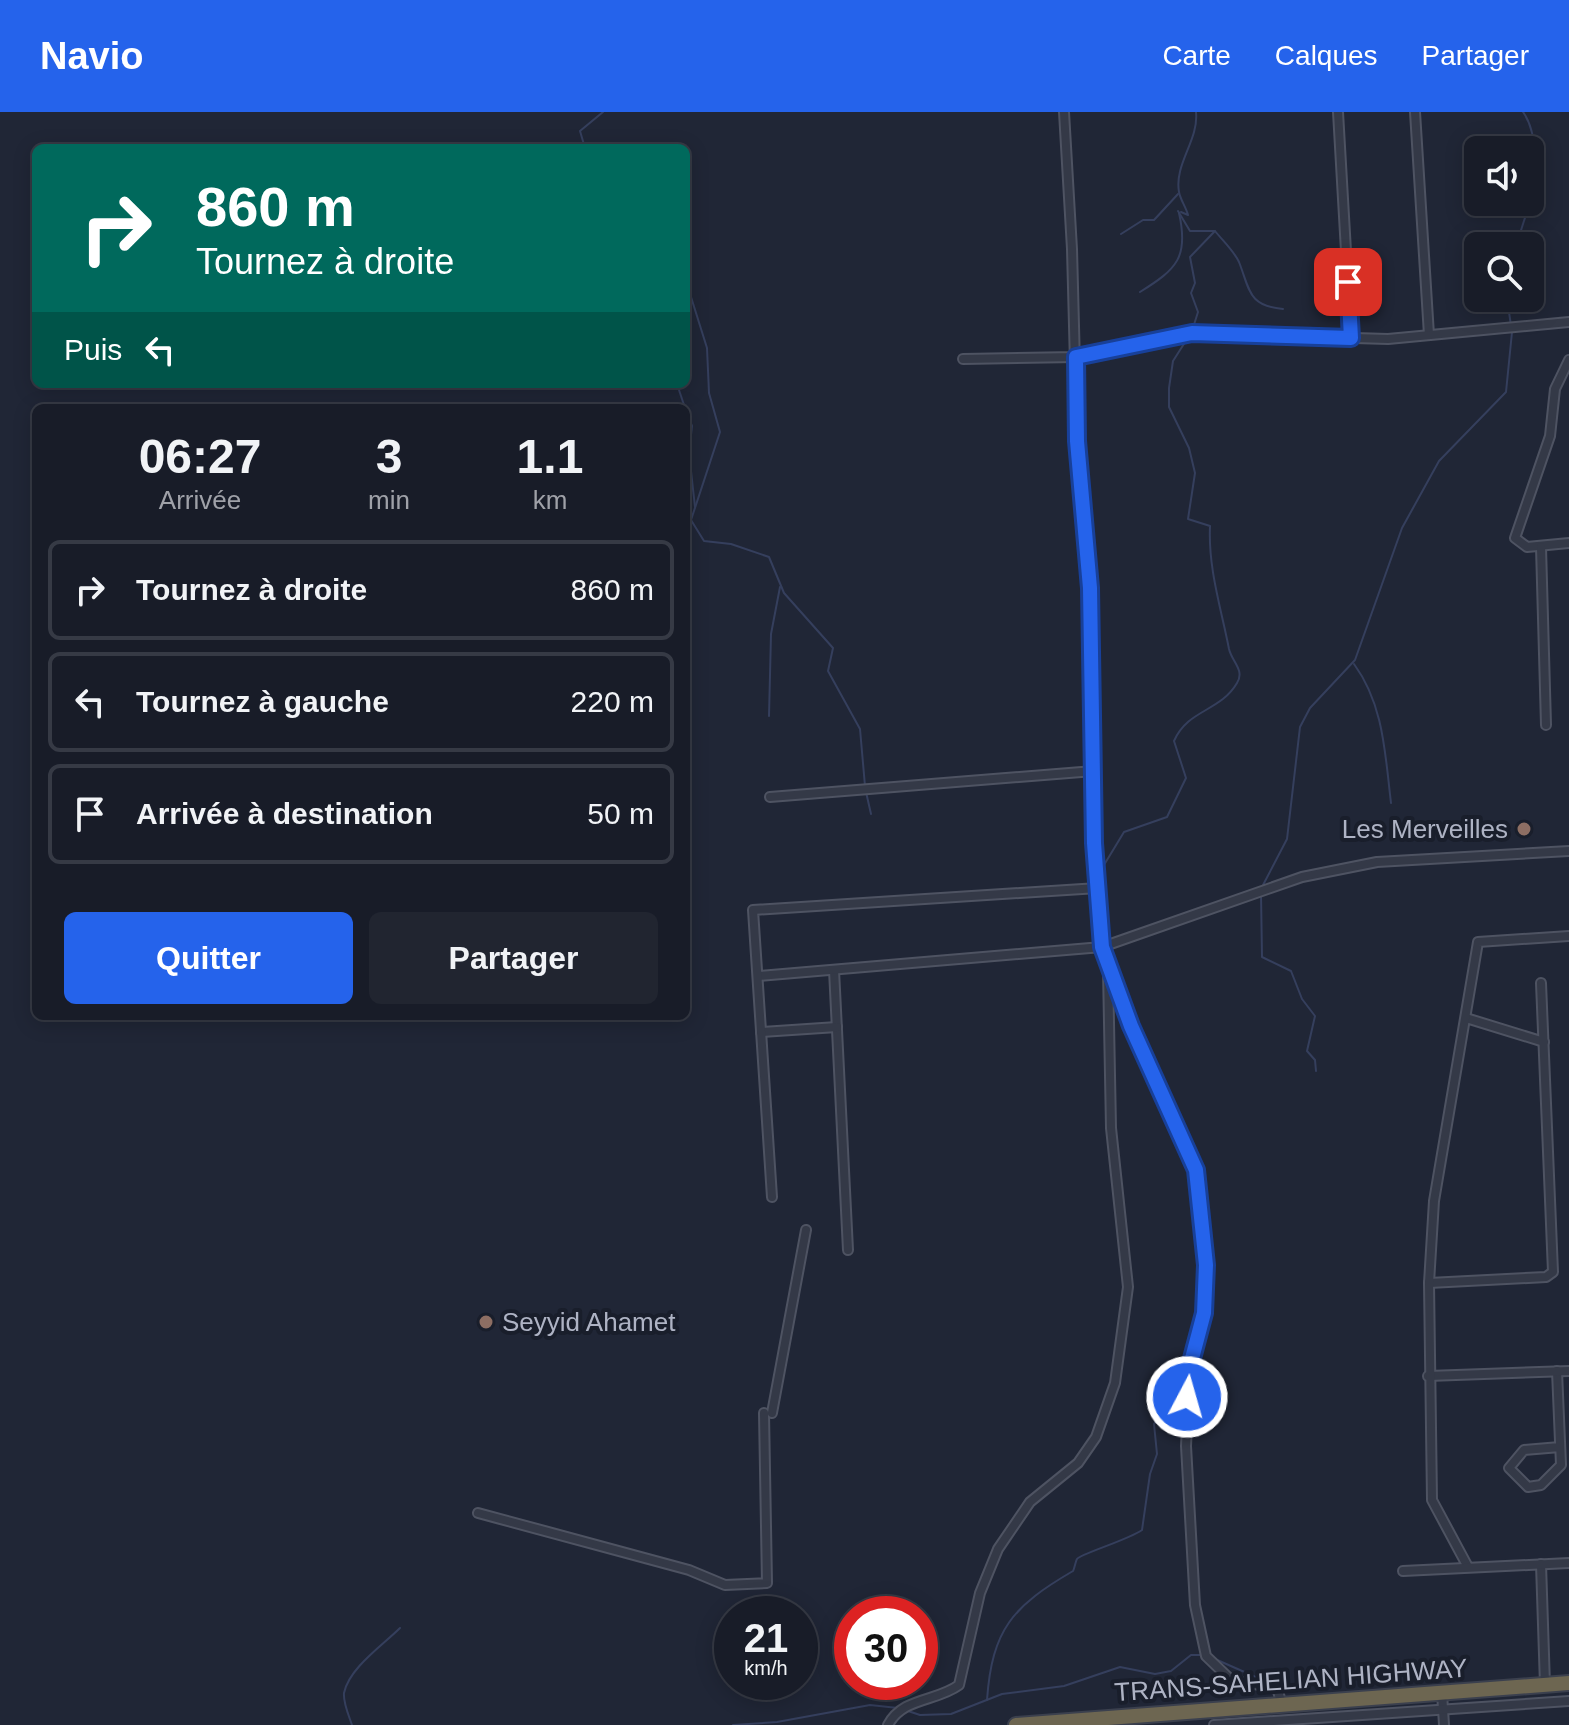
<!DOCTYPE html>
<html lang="fr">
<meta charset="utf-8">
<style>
:root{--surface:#181c28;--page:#212530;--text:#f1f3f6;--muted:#9fa1a8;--line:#363a45;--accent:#2563eb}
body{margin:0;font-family:Arial,sans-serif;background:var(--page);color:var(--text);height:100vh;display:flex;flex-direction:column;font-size:30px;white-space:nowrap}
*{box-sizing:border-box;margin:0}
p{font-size:26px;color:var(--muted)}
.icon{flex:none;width:44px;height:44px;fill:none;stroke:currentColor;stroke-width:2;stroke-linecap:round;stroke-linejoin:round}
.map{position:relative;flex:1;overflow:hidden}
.side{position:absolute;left:32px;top:292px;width:658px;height:616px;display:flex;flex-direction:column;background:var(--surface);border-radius:12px;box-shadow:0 4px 20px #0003,0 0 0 2px var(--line)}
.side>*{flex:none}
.guide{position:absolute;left:32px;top:32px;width:658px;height:244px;border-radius:12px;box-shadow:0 4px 20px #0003,0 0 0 2px var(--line);background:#00695c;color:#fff;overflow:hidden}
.fabs{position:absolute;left:1464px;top:24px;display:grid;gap:16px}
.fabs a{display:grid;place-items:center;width:80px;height:80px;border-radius:12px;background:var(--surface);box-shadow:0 4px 20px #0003,0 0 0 2px var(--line);font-size:40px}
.speed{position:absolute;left:714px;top:1484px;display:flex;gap:16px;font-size:40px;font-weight:700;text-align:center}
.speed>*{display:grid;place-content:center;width:104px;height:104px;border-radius:50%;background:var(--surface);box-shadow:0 4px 20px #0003,0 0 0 2px var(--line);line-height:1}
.speed small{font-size:20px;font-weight:400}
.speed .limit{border:12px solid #d22;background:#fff;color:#111}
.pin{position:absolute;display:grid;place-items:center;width:68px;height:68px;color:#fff;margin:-34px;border-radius:16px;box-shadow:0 4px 12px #0006}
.me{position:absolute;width:88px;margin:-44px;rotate:6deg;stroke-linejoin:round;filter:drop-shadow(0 0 6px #0008)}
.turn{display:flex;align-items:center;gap:28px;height:168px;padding:0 32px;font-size:36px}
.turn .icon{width:104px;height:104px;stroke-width:2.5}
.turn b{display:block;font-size:56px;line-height:68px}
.then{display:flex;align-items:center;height:76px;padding:0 32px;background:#0003;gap:16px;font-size:30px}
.eta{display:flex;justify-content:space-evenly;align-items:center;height:136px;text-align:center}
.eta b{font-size:48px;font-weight:700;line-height:56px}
.action{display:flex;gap:16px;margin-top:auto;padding:16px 32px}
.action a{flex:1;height:92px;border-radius:12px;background:var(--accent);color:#fff;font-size:32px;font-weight:700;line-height:92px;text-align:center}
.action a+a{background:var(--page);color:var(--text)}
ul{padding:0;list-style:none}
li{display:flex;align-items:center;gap:24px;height:100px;margin:0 16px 12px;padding:0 16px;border:4px solid var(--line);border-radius:12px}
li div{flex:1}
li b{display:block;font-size:30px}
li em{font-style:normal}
header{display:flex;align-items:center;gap:48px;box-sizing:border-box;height:112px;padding:0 40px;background:var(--accent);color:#fff}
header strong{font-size:38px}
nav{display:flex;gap:44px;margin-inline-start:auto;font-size:28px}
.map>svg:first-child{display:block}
</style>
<header>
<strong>Navio</strong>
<nav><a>Carte</a><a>Calques</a><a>Partager</a></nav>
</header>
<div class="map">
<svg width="1569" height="1613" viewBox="0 0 1569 1613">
<rect width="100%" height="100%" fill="#202636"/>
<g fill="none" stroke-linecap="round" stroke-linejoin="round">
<!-- stream -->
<g stroke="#353f5d" stroke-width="2">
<path d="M1523,0C1539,22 1536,64 1530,89"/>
<path d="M585,36L580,19L603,0"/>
<path d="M1178,99L1190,119H1215L1190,145L1195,171L1191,181L1198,200L1192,219"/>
<path d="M1181,100L1188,103C1186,95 1180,87 1179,80C1174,52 1199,28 1196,0"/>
<path d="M1215,119C1223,129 1234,139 1239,150C1250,178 1248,194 1283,197"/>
<path d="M1121,122L1143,108H1154L1178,82"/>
<path d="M1516,134L1530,90"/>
<path d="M686,169L707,236L709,281L720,320L691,408L704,429L731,432L769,445L784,481L833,536L828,559L860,617L865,674"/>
<path d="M1140,180C1177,157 1189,145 1179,101"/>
<path d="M1507,186L1511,214"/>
<path d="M677,272L685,296"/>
<path d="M686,300L692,314L689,341L695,395"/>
<path d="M1354,552C1384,593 1385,642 1391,691"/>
<path d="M769,604L771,522L780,475"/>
<path d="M866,680L871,702"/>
<path d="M1104,753L1124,720L1167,705L1186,666L1174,629C1188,597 1220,600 1237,571C1245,558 1232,550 1229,537C1221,496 1208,456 1210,414L1188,407L1195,361L1189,336L1169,295V276L1173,249L1189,224"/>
<path d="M1262,775L1287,727L1300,615L1310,596L1355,548L1402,416L1439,349L1506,280L1512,220"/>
<path d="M1261,782L1262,845L1291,859L1302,887L1315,904L1307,939L1315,948L1316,959"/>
<path d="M1215,1547L1258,1566"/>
<path d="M987,1588C992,1517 1013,1494 1073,1459C1074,1458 1076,1448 1077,1447C1080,1442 1128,1428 1142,1418L1150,1362L1157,1342L1154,1312L1164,1300L1168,1285"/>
<path d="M908,1599L920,1603L951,1602L1002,1582L1064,1574L1120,1555L1155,1562L1171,1559L1191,1543H1201"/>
<path d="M352,1613C349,1604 343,1591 344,1581C349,1556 383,1533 400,1516"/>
<path d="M733,1613L777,1610L870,1593L898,1596"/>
</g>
<defs>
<g id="street">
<path d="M1338,0L1351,226"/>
<path d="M1415,0L1429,223"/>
<path d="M963,247L1076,245L1192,221L1388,227L1569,210"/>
<path d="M1569,248L1555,277L1550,324L1515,426L1527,435L1569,431"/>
<path d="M1541,435L1546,613"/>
<path d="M770,685L1094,659"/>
<path d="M834,858L848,1138"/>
<path d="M1110,863L1196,1058L1203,1106L1204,1201L1190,1254L1186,1334L1195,1493L1206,1544L1231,1568L1277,1576L1282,1593"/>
<path d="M758,864L1102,835L1302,765L1377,750L1569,739"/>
<path d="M1466,906L1544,930"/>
<path d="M761,920L837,915"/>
<path d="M772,1085L753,798L1098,776"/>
<path d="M1429,1171L1546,1165L1553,1160L1541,871"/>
<path d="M1557,1259L1561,1353L1541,1373L1528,1375L1509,1356L1524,1338L1560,1335"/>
<path d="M1428,1264L1569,1259"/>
<path d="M772,1301L806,1118"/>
<path d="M478,1401L689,1458L725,1473L767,1471L764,1301"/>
<path d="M1541,1452L1545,1573"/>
<path d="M1468,1455L1432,1388L1429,1171L1434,1089L1478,830L1569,824"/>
<path d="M1403,1459L1569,1451"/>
<path d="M1442,1581L1444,1613"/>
<path d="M888,1613C903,1585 936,1590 959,1573L980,1481L998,1437L1030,1390L1078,1351L1096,1325L1115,1271L1128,1175L1111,1016L1108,858L1102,835L1094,731L1090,476L1077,329L1072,137L1064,0"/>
<path d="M1214,1613L1569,1589"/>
</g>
<path id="highway" d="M1016,1613L1569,1571"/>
</defs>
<!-- street casing -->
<use href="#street" stroke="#4e5362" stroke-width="12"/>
<!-- highway casing -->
<use href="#highway" stroke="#3b404e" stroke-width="18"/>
<!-- street -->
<use href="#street" stroke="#343947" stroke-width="8"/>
<!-- highway -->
<use href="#highway" stroke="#6d6651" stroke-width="14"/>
</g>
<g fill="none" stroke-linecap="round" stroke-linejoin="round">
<defs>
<path id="route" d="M1187,1285L1190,1254L1204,1201L1206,1153L1196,1058L1131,914L1102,835L1094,731L1090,476L1077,329L1076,245L1192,221L1351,226L1348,170"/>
</defs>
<!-- route casing -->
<use href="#route" stroke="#184099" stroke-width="20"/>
<!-- route -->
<use href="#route" stroke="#2563eb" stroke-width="14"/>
</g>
<!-- markers -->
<g fill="#8d6e63" stroke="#191e2b" stroke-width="3">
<circle cx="1524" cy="717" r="8"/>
<circle cx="486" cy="1210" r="8"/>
</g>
<g text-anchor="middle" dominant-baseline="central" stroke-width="8" stroke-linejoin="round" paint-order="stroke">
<!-- poi labels -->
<g font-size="26" fill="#aeb3c4" stroke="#191e2b" text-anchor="end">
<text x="1508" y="717">Les Merveilles</text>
<text x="502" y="1210" text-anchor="start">Seyyid Ahamet</text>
</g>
<!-- street labels -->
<g font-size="26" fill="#aeb3c4" stroke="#191e2b">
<text transform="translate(1291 1568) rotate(-4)">TRANS-SAHELIAN HIGHWAY</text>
</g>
</g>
</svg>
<div class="fabs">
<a><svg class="icon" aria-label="sound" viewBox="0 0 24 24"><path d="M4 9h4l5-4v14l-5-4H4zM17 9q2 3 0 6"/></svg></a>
<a><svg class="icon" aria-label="search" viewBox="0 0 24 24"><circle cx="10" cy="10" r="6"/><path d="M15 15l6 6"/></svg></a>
</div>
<div class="speed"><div>21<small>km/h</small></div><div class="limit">30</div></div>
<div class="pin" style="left:1348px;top:170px;background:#d93025"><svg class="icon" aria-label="arrive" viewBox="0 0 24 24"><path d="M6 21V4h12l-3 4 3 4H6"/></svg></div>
<svg class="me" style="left:1187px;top:1285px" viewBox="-20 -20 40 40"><circle r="17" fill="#2563eb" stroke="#fff" stroke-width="3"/><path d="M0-11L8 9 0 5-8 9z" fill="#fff"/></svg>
<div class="guide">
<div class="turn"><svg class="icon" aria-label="right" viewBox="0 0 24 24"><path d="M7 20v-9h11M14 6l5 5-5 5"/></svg><div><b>860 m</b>Tournez à droite</div></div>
<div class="then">Puis<svg class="icon" aria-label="left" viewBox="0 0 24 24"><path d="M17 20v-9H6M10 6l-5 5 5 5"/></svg></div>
</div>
<section class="side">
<div class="eta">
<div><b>06:27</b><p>Arrivée</p></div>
<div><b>3</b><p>min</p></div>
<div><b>1.1</b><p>km</p></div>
</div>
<ul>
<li><svg class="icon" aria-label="right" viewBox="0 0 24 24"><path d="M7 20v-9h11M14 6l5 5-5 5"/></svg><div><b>Tournez à droite</b></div><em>860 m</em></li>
<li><svg class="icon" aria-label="left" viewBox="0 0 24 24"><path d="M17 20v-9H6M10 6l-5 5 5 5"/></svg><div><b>Tournez à gauche</b></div><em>220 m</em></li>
<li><svg class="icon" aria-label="arrive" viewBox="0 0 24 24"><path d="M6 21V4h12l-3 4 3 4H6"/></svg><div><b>Arrivée à destination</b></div><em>50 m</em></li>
</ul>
<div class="action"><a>Quitter</a><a>Partager</a></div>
</section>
</div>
